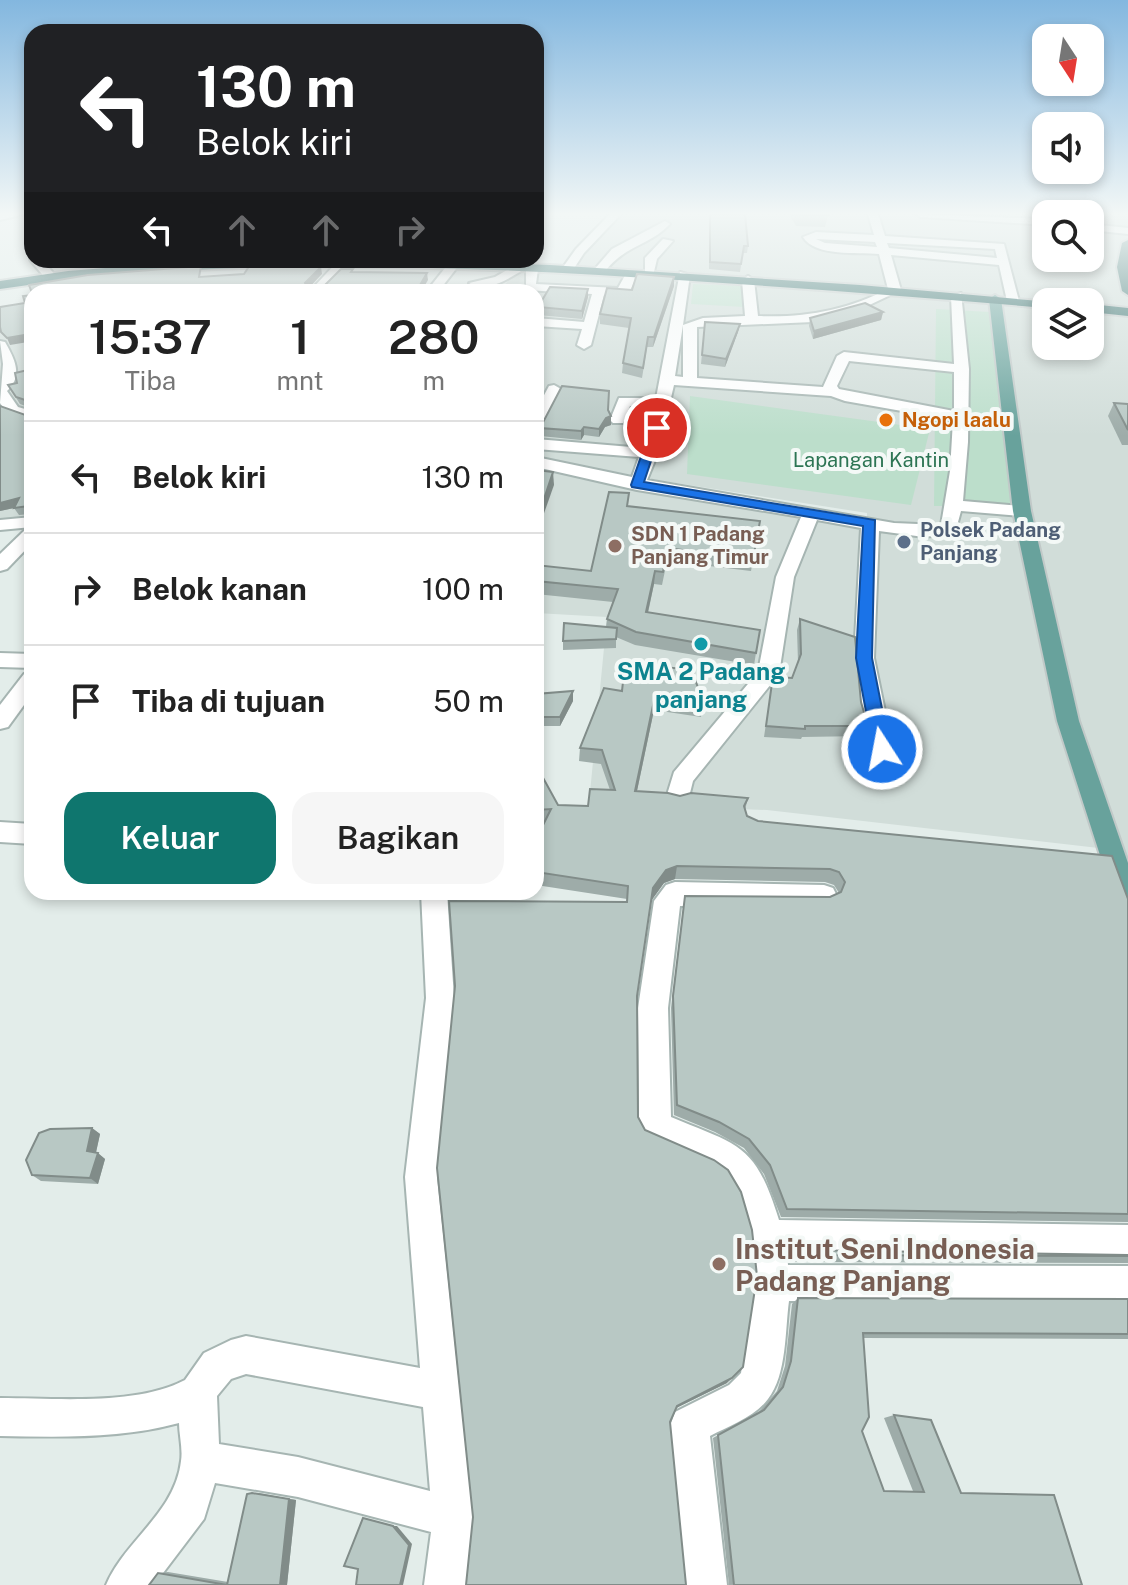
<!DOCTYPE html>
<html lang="id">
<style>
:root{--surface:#fff;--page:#f6f6f6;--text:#222;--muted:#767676;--line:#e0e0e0;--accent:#0f766e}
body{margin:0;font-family:"Public Sans",sans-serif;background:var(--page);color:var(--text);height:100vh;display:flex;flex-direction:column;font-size:30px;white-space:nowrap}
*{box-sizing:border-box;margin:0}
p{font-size:26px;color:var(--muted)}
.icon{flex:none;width:44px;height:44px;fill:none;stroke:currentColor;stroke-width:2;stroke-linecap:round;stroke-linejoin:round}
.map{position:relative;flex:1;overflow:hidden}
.drawer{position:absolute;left:24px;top:284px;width:520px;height:616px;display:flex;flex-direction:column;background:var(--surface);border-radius:24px;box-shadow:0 4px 12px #0003}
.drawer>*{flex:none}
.banner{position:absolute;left:24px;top:24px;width:520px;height:244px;border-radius:24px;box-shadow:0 4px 12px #0003;background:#202124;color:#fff;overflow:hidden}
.needle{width:52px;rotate:168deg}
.fabs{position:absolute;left:1032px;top:24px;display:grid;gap:16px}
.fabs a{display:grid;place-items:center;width:72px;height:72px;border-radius:16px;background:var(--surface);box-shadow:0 4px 12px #0003;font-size:40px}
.pin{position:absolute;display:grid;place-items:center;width:68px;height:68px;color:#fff;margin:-34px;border:4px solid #fff;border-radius:50%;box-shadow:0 2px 8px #0007}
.me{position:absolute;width:88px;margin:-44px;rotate:349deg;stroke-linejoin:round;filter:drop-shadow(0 0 6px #0008)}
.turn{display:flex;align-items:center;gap:28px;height:168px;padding:0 40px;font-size:36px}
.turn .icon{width:104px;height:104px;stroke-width:2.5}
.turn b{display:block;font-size:56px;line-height:68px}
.lanes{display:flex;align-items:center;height:76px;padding:0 40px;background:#0003;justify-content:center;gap:40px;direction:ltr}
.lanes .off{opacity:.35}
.eta{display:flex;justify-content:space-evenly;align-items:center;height:136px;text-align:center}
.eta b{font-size:48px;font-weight:600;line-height:56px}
.cta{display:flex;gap:16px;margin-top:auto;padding:16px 40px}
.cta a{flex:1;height:92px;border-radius:24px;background:var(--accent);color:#fff;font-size:32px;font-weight:600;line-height:92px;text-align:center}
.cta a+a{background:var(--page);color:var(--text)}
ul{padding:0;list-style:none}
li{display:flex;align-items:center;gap:24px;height:112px;padding:0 40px;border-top:2px solid var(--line)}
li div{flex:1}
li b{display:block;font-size:30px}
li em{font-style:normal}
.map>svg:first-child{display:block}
</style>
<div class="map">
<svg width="1128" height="1585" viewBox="0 0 1128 1585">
<rect width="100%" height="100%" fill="#e3edea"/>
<!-- built -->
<g fill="#d1ddd9" fill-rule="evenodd">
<path d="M618,214H1128V884L1116,850L767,810L589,803L607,617L536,613V465L867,523V513L663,481L536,457V292H500L517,268L568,270ZM1046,214H1090V258H1046ZM1046,302H1090V346H1046Z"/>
<path d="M32,324V521L0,524V328Z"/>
</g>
<!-- green -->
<g fill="#bcdecb">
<path d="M693,284L745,286V307L691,304Z"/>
<path d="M936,309L990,312L1012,506H934Z"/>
<path d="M690,396L930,429L911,505L687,474Z"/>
</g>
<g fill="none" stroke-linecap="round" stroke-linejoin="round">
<defs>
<g id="minor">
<path d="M0,214H24L0,220Z"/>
<path d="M610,214H621L584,253L571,273H563L561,270L576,249Z"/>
<path d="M868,214H878L885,236L1004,244L1019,301L1013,305L1007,301L999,265L891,255L901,290L863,308L813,322L697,327V378L823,387L837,356L844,352L954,364L951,296L961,293L969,369L968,442L963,501L1022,506L1031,511L1022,516L961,511L955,533L924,537L879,531L874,658L898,774L894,780L886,783L878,780L874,774L854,658L861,528L817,520L794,577L779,674L693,781L687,805L678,807L669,805L666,798L674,772L758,672L776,577L801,517L637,490L536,467V457L632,477L639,457L536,449V439L643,448L654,407L630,406L623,423H613L610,420L619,398H656L680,272L690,275L683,325L703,318L745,316L742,280L748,276L754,280L758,316C804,318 848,310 888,289L879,254C858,252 815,257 803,237L816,232L874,235ZM816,239L875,242L877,247L825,243ZM887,243L995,249L997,258L889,248ZM683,325V377L675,376ZM849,361L954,372V411L839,389L837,386ZM674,385L831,396L845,401L953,420L950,471L941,525L894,523L647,480L658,453Z"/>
<path d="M916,214L1046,219V225L921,217Z"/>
<path d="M665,221L670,224C648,247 625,244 603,274H595L593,271L612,249Z"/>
<path d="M1090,224L1128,228V234L1090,230Z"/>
<path d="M663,239L673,241L657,259L653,276H645V258Z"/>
<path d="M32,258L42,260L56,276L54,279H46L30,260Z"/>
<path d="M339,260L350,262L322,292H309Z"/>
<path d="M449,263L459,265L438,292H426Z"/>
<path d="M517,264L523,268L521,271C507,280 485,293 469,283L495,277Z"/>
<path d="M532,265L538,269L536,284L618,288L628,270L638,273L629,293L604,295L591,345L584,349L577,345L582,329L536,326V318L584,322L592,294L526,290V269Z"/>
<path d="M0,341L5,342C14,358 24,376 7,391L18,407L32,411V421L7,413L0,403L3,364Z"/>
<path d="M554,385L561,389L544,425L536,430V410L549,386Z"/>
<path d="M32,517V527L0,530V520Z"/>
<path d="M32,528V543L7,569L0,571V554L26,529Z"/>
<path d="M0,653L32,654V668L0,667Z"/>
<path d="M32,672V694L8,727L0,729V705L24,674Z"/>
<path d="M0,822L32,824V844L0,842Z"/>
<path d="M675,882L824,885L833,888L837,896L833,904L824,907L680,906L668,1008L671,1117C740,1146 755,1143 779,1220L1128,1225V1259L787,1254L788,1265L1128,1266V1302L789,1301C785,1330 787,1375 768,1399C755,1417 729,1426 710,1436L727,1585H685L670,1426L675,1412L729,1385L741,1373L755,1283L750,1237L739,1199L726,1177L712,1166L644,1137L639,1126L638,1008L654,901L666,885Z"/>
<path d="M421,892H447L454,998L437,1177L473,1517L466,1585H424L431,1532L298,1497L215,1483L204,1519L154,1585H106C125,1540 175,1513 181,1461C183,1449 179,1435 179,1423C121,1439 60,1437 0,1436V1398C54,1398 136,1406 185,1380L204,1353L231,1340L246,1336L420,1368L405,1177L426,998ZM246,1374L423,1407L430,1491L298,1457L219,1444L217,1396L231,1379Z"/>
</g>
<path id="major" d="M995,295L1001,299L1031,511L1079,721L1128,863V913L1119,910L1115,902L1057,721L1013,511L989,299Z"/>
<g id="highway">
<path d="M1128,240V295L1122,291L1117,267L1122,243Z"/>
<path d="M205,260H420L550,265L860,285L1051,302H1046V308C897,295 748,284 599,275C398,264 199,259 0,289V281L68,271Z"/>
<path d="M1090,304L1128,308V316L1090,312Z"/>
</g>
</defs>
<!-- minor casing -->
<use href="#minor" stroke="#a6b5b2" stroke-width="4"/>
<!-- major casing -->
<use href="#major" stroke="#c1c9c8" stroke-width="4"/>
<!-- highway casing -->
<use href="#highway" stroke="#c1c9c8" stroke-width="4"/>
<!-- minor -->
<use href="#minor" fill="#fff" fill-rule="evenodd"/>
<!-- major -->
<use href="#major" fill="#68a29c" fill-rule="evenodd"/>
<!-- highway -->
<use href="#highway" fill="#2f6a67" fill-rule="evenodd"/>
</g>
<!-- wall -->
<g fill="#9eaca9">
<path d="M709,214L748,246L747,253H743L740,272L709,269Z"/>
<path d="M789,214H827L828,215L825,227L796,226Z"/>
<path d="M674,286L653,347H647L642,378L622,373L623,363L629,328L600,324V314L632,290Z"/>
<path d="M588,289V297L582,319L538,315V307Z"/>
<path d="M883,312L881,320L813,339L809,326L810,318Z"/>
<path d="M705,322L740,324L738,332L725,367L701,364Z"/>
<path d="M32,369V448H30L32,455V515L31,514L19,515L14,508L0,511V406L28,416L31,414V408L20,404L8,385L17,383L15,373Z"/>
<path d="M1114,403L1128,404V445H1122L1108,416Z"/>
<path d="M608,411L611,425L605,427L599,437L584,435L581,440L540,436V428Z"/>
<path d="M628,506L760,521L751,571L667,561L662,585L654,584L648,613L756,653L754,665L635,645L616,637V648L563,650V641L606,627L607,619L613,602L536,594V565L591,571Z"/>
<path d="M800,619L861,702L868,726L864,736L802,737L801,739L764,737L772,683H777L779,677L792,678L798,662L797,630Z"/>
<path d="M604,688L703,703L701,717L654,710L637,791L680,796L748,798L745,810L747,816L758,821L1128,899V1222L781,1217L764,1174L744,1148L715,1132L674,1115L671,1008L683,909L685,896L830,897L839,893L834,885L825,882L675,879L664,883L651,901L637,997L638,1117L727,1383L676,1408L466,1585L626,902L627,899L536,885V839L544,823L536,824V775L558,805L588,806L610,790L601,764L579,761L580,748Z"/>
<path d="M536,694L573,701L560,726H539L536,734Z"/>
<path d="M92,1128L100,1134L96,1152L105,1159L98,1184L41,1181L32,1175Z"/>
<path d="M796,1250L1128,1255V1263L791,1262L790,1257Z"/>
<path d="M798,1298L1128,1299V1339L864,1338L862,1431L884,1491H913L884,1418L894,1415L961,1493L1082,1585H729L713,1438L758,1413L777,1391L785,1366L792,1304Z"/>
<path d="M259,1493L296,1500L287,1585H149L158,1573L168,1572L228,1582Z"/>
</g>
<!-- shaded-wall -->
<g fill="#818c89">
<path d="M321,267L322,274L307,290L305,283Z"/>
<path d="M427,273L428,280L421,292H416Z"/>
<path d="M674,277V286L653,347L654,337Z"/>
<path d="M588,289V297L582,319V311Z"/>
<path d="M883,312L881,320L813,339L814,331Z"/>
<path d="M740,324L738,332L725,367L726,359Z"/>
<path d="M25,335L28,342L10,345L7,338Z"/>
<path d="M611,416V425L605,427L599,437V429L606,418Z"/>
<path d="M584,427V435L581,440V431Z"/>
<path d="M32,440V448H30L32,462L27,441Z"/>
<path d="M553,472L554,485L536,536V523Z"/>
<path d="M19,498L23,506L0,511V503Z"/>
<path d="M655,571L654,584L645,625L646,612Z"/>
<path d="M573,691V701L560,726V717Z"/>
<path d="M655,696L654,710L634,805L635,791Z"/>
<path d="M539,717V726L536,734V724Z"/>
<path d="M677,866L675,879L664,883L651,901L653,888L666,870Z"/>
<path d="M92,1128L100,1134L95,1157L87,1151Z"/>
<path d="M98,1153L105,1159L98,1184L90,1178Z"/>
<path d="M732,1378L727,1383L674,1409L677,1406Z"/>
<path d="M289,1499L296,1500L287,1585H280Z"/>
<path d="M393,1526H397L412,1544L403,1585H400Z"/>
</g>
<!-- building -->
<g fill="#b8c8c4" stroke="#818c89" stroke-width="2">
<path d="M710,214H745L748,246H744L741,264L710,262Z"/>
<path d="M798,214H827L828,215Z"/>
<path d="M250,265H318L321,267L305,283L308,288L323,287L341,269H353L351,272L427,273L416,292H32V293L29,285L88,275L201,266L199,277L244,274Z"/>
<path d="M637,274L674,277L654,337H648L643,368L623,363L631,318L600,314L607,288L632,290Z"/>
<path d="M550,287L588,289L582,311L538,307Z"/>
<path d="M32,295V358L25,335L7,338L1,332L0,327V307L25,303L23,296Z"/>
<path d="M865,303L883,312L814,331L810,318Z"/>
<path d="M705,322L740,324L726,359L702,355Z"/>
<path d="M32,369V440L27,441L32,462V513H31L28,506L14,508L19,498L0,503V406L28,416L31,414V402L16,397L8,385L17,383L15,373Z"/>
<path d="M562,386L609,391L608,410L611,416L606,418L599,429L584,427L581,431L540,428Z"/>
<path d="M1114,403L1128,404V430Z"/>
<path d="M536,470L553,472L536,523Z"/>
<path d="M609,492L629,493L627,506L760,521L753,559L668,548L663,572L655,571L646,612L760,630L756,653L636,632L607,619L618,589L536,581V565L591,571Z"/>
<path d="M800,619L855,637L861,702L868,726H805V729L766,726L772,683H778L779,677L792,678L801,654Z"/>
<path d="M564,623L617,628L616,639L563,641Z"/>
<path d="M625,663L692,670L703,703L655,696L635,791L668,793L680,796L691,793L748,798L744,806L747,816L758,821L1112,856L1128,899V1214L787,1209L770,1165L749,1139L719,1122L677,1105L673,996L685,896L830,897L841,892L845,882L839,872L830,869L677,866L666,870L653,888L637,996L638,1117L645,1130L714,1160L728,1170L741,1192L752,1230L757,1276L743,1367L732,1378L677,1406L670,1422L686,1585H466L473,1517L437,1168L455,986L449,901L627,902L628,886L536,872V839L551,809L536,810V775L541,774L558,805L588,806L590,789L615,790L602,750L580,748L604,688L622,691Z"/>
<path d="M573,691L560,717H539L536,724V694Z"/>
<path d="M92,1128L87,1151L98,1153L90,1178L32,1175L26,1160L39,1133L50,1129Z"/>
<path d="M796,1250L1128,1255V1256L797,1255Z"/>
<path d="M798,1298L1128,1299V1334L863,1333L869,1417L862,1431L884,1491L924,1492L894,1415L931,1420L961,1493L1054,1495L1082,1585H734L718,1435L764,1410L783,1387L791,1361Z"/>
<path d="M252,1493L289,1499L280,1585H149L158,1573L227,1585L247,1494Z"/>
<path d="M363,1518L393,1526L409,1545L400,1585H356L358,1569L344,1566Z"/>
</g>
<!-- sky -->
<linearGradient id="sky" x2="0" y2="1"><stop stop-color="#83b7df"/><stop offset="0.49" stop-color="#f2f7f6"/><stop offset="1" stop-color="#f2f7f6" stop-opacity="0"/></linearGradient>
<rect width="1128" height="436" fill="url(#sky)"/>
<!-- route -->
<path fill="#1a73e8" stroke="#114b97" stroke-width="2" d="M657,425L662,428L644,482L875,520L872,658L890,749L888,753L882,755L873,749L856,658L863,526L632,487L631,485L651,428Z"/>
<!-- markers -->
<circle fill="#e8710a" stroke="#f4f9f7" stroke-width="3" cx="886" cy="420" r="8"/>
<circle fill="#5c6f8a" stroke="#f4f9f7" stroke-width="3" cx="904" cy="542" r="8"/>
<g fill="#8d6e63" stroke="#f4f9f7" stroke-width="3">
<circle cx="615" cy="546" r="8"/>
<circle cx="719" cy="1264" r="8"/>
</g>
<circle fill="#0f9aa8" stroke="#f4f9f7" stroke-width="3" cx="701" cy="644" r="8"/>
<g text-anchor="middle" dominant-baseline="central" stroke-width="8" stroke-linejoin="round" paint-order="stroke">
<!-- far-food labels -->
<g font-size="20" font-weight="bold" fill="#c56008" stroke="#f4f9f7" text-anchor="start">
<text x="902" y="420">Ngopi laalu</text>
</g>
<!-- far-park labels -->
<g font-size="20" fill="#2d7554" stroke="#f4f9f7">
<text x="871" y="460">Lapangan Kantin</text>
</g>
<!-- far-service labels -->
<g font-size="20" font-weight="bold" fill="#4e5e75" stroke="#f4f9f7" text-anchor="start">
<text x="920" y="530">Polsek Padang<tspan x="920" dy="23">Panjang</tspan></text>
</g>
<!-- far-education labels -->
<g font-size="20" font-weight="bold" fill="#785e54" stroke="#f4f9f7" text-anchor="start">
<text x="631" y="534">SDN 1 Padang<tspan x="631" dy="23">Panjang Timur</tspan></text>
</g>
<!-- culture labels -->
<g font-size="24" font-weight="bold" fill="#0d838f" stroke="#f4f9f7">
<text x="701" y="671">SMA 2 Padang<tspan x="701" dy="28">panjang</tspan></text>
</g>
<!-- near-education labels -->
<g font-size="28" font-weight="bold" fill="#785e54" stroke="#f4f9f7" text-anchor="start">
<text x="735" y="1248">Institut Seni Indonesia<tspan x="735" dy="32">Padang Panjang</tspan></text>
</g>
</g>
</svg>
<div class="fabs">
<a><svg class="needle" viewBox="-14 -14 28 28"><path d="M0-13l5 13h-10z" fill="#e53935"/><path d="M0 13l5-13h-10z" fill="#767676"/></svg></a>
<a><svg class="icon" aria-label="sound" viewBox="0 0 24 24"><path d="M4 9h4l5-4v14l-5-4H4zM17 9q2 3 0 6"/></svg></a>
<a><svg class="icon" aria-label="search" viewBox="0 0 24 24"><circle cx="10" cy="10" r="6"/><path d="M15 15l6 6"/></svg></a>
<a><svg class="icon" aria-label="layers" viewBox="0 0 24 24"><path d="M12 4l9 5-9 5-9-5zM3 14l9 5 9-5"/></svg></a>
</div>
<div class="pin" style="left:657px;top:428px;background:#d93025"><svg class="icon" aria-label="arrive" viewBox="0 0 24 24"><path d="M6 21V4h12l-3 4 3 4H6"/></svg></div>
<svg class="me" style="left:882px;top:749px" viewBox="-20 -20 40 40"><circle r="17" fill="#1a73e8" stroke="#fff" stroke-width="3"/><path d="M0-11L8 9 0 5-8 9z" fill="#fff"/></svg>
<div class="banner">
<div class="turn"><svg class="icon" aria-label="left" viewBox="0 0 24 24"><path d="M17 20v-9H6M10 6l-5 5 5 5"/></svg><div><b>130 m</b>Belok kiri</div></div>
<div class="lanes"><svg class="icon" aria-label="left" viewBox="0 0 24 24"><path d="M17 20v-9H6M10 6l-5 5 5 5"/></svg><svg class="icon off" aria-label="ahead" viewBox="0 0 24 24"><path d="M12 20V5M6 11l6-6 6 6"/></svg><svg class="icon off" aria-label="ahead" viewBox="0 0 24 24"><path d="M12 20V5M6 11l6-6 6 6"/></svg><svg class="icon off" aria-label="right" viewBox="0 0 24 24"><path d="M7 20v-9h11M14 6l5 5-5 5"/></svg></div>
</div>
<section class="drawer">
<div class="eta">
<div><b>15:37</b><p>Tiba</p></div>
<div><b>1</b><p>mnt</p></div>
<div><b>280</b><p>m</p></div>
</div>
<ul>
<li><svg class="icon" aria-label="left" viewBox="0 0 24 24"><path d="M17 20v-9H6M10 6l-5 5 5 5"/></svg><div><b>Belok kiri</b></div><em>130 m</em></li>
<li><svg class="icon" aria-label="right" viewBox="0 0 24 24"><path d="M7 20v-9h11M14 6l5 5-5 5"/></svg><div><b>Belok kanan</b></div><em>100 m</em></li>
<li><svg class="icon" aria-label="arrive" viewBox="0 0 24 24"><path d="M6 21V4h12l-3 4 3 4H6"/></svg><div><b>Tiba di tujuan</b></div><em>50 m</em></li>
</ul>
<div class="cta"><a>Keluar</a><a>Bagikan</a></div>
</section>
</div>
